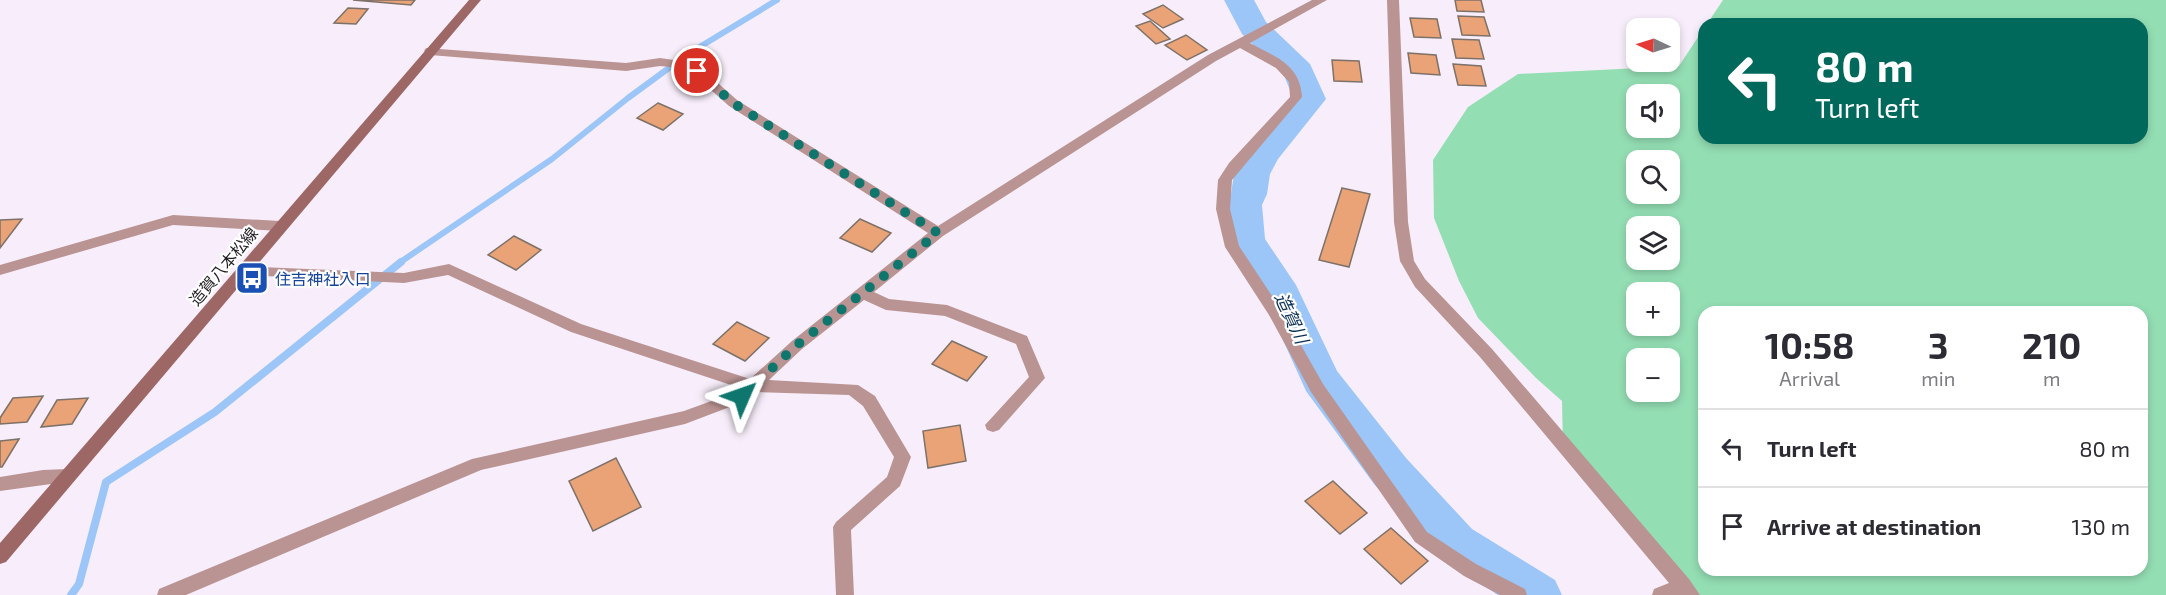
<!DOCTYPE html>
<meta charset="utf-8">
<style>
:root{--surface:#fff;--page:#f2f2f3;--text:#2b2b33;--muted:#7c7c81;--line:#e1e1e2}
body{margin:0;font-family:"Exo 2","Noto Sans JP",sans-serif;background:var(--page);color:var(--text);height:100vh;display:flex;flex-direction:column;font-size:22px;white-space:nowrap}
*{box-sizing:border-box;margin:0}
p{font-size:20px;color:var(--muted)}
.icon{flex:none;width:33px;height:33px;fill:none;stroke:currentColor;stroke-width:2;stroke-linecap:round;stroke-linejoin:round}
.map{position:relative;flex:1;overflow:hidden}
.side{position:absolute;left:1698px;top:306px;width:450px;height:270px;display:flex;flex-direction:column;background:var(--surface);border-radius:18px;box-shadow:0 3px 9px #0003}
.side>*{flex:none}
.guide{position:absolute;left:1698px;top:18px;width:450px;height:126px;border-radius:18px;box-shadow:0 3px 9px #0003;background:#00695c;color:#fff;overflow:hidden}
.needle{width:39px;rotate:274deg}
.tools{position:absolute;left:1626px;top:18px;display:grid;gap:12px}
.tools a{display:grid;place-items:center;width:54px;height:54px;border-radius:12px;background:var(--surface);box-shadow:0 3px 9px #0003;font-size:30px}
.pin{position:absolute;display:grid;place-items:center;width:51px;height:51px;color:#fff;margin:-26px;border:3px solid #fff;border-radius:50%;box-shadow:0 2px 6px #0007}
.me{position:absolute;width:66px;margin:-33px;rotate:47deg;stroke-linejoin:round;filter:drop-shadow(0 0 4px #0008)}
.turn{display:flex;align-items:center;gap:21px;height:126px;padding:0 18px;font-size:27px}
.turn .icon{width:78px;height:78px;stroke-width:2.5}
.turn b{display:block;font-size:42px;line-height:51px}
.eta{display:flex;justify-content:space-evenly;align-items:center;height:102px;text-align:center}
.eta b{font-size:36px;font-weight:700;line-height:42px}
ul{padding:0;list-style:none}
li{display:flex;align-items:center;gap:18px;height:78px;padding:0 18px;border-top:2px solid var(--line)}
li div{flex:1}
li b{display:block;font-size:22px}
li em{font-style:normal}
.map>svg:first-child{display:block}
</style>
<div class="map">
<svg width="2166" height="595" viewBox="0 0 2166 595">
<rect width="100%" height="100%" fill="#f8eefb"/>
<!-- green -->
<path fill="#94deb4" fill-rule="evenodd" d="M1723,0H2166V595H1692L1563,448L1562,401L1536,378L1478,318L1459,281L1434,218L1433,160L1468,107L1518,74L1679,66L1704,28V138H2142V24H1707ZM1636,94H1670V128H1636ZM1636,160H1670V194H1636ZM1636,226H1670V260H1636ZM1636,292H1670V326H1636ZM1704,312H2142V570H1704ZM1636,358H1670V392H1636Z"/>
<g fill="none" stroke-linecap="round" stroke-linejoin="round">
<!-- stream-far1 -->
<path stroke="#9bc6f7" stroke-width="6" d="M399,263L552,159L628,98L688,54L777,0"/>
<!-- stream -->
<path stroke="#9bc6f7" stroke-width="8" d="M71,595L79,584L106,482L215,412L401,262"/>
<!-- river -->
<path fill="#9bc6f7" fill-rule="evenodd" d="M1224,0H1254L1266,22L1310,64L1326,99L1278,159L1270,174L1267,194L1262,205L1265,239L1296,285L1337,371L1406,458L1472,529L1555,580L1562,595H1498L1440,557L1374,484L1306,391L1260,289L1228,241L1226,205L1231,194L1234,174L1247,153L1293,98L1284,75L1242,34Z"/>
</g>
<!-- building -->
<g fill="#e9a376" stroke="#7d7169" stroke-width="1.5">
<path d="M353,0H415L411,5Z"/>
<path d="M1455,0H1481L1484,12L1457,11Z"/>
<path d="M1163,5L1183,19L1163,28L1143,14Z"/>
<path d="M348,8L368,9L356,24L334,23Z"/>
<path d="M1458,16L1484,17L1490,36L1462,35Z"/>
<path d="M1410,18L1437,19L1441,38L1414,37Z"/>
<path d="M1150,21L1170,39L1156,44L1136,26Z"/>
<path d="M1186,35L1207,50L1187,60L1165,45Z"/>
<path d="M1452,39L1479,40L1484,59L1456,58Z"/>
<path d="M1408,53L1436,55L1440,75L1411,73Z"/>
<path d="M1332,60L1359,61L1362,82L1334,81Z"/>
<path d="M1453,64L1481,66L1486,86L1458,85Z"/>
<path d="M658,103L683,114L663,130L637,118Z"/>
<path d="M1342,188L1370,194L1349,267L1319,260Z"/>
<path d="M22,219L0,248V220Z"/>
<path d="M860,219L891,233L872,252L840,238Z"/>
<path d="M514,236L541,250L516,270L488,255Z"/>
<path d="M737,322L769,338L745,361L713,344Z"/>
<path d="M952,341L987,357L967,381L932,364Z"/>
<path d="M43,396L27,422L0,424V418L13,398Z"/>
<path d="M88,398L72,424L41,427L57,400Z"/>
<path d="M960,425L966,461L928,468L923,431Z"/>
<path d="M19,439L2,467H0V441Z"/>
<path d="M616,458L641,507L593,531L569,481Z"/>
<path d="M1333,481L1367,513L1340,534L1305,501Z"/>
<path d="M1391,528L1428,561L1401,584L1364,549Z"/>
</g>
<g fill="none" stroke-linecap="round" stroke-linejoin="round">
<!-- street -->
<g fill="#ba9493" fill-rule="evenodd">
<path d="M1312,0H1327L1250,43C1275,57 1300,64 1302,97L1232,180L1230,209L1239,246L1280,308L1323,384L1427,532L1476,564L1525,589L1527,595H1500L1464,576L1415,542L1311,392L1269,315L1225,247L1216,209L1218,180L1229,163L1290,97L1289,82L1276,68L1240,48L1216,61L943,236L874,292L889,299L947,305L1027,336L1045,378L999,430L993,432L987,430L985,425L1029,377L1016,344L945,316L886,310L864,300L802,349L769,380L858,385L875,396L911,457L900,486L851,530L854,595H836L833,527L836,522L887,477L894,457L863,406L849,395L756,392L748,400L685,424L481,470L186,595H157L159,589L472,459L684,411L736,392L740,388L571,332L448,275L404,283L244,275L237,270L239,266L404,273L449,264L581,324L750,379L792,341L928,233L729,106L693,74L681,68L660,66L626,71L430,55L424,51L426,48L626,63L660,58L688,62L701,68L737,100L938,226L1208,55Z"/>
<path d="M1387,0H1399L1408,222L1414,261L1425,279L1492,349L1689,579L1700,595H1652L1654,589L1669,583L1480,357L1415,287L1400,261L1394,222Z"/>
<path d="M173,215L280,221L287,226L280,231L173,225L0,275V265Z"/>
<path d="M67,469L73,471L76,476L73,481L0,491V477L43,470Z"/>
</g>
<!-- secondary -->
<path fill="#9d6766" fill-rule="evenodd" d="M469,0H481L6,562L0,564V543Z"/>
</g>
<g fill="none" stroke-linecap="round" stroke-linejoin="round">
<!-- route -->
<path stroke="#0f766e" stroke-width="10" stroke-dasharray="0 18" d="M697,71L733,103L938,233L797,345L742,396"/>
</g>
<!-- icons -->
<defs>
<symbol id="bus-square" viewBox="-11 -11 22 22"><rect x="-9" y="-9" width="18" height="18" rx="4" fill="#1a4fb4" stroke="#fff"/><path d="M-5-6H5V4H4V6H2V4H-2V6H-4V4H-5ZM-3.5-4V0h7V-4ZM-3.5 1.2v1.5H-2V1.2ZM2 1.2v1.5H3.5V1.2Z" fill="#fff"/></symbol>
</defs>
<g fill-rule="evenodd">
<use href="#bus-square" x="233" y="259" width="38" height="38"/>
</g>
<g text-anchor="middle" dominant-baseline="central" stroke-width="4.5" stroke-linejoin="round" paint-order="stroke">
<!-- street labels -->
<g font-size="16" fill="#211e22" stroke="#fff">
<text transform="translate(223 266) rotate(-50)">造賀八本松線</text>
</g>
<!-- transit labels -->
<g font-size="16" fill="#164399" stroke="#fff" text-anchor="start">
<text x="275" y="278">住吉神社入口</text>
</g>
<!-- water labels -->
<g font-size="18" font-style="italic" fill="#0c3258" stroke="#fff">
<text transform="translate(1292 318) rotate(65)">造賀川</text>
</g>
</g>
</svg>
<div class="tools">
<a><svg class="needle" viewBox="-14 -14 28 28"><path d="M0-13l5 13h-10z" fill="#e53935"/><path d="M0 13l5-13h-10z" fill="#7c7c81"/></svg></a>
<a><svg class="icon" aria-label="sound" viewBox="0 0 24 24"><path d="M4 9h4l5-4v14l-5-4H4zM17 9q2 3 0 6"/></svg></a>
<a><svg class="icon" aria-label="search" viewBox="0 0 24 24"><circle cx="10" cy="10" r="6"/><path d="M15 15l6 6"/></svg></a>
<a><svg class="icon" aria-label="layers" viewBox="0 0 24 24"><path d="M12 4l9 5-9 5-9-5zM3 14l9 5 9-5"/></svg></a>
<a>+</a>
<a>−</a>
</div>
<div class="pin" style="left:697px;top:71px;background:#d93025"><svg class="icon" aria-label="arrive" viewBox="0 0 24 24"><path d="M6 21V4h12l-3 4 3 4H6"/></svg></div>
<svg class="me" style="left:742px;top:396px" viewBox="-20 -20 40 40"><path d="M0-17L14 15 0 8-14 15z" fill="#0f766e" stroke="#fff" stroke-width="4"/></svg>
<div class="guide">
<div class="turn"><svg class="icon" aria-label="left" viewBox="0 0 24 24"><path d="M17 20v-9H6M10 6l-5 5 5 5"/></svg><div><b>80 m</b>Turn left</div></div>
</div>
<section class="side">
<div class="eta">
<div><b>10:58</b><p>Arrival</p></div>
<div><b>3</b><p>min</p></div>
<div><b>210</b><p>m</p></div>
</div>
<ul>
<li><svg class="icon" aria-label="left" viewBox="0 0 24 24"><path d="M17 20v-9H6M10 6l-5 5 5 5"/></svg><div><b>Turn left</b></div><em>80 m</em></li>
<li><svg class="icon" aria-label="arrive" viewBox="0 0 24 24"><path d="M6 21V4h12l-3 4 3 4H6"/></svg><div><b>Arrive at destination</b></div><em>130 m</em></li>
</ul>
</section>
</div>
